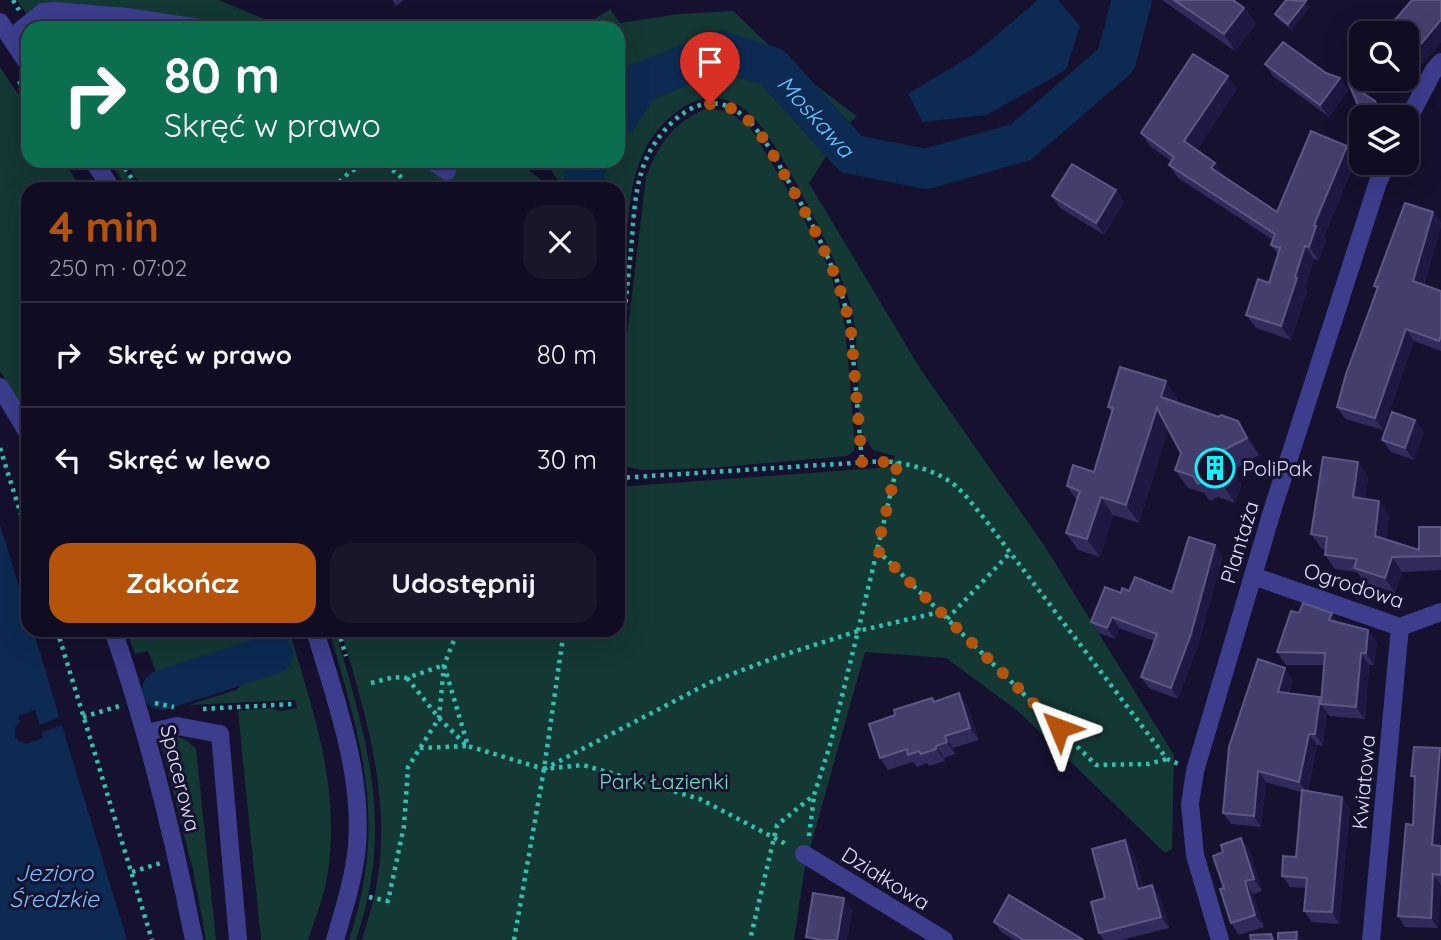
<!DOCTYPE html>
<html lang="pl">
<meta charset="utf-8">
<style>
:root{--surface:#100d22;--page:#19162a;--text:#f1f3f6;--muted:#9c9ca5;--line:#302d40;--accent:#b45309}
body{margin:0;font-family:Quicksand,sans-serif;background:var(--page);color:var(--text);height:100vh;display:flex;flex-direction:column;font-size:26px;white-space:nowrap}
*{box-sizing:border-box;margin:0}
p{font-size:23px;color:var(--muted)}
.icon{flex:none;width:38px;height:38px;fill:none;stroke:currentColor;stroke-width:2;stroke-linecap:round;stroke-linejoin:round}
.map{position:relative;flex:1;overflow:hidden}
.details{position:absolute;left:21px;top:182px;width:604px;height:455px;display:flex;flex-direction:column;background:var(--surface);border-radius:21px;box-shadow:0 7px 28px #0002,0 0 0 2px var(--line)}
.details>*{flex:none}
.guide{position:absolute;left:21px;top:21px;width:604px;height:147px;border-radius:21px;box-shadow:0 7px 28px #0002,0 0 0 2px var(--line);background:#0b6e4f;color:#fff;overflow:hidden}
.tools{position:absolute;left:1349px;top:21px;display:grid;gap:14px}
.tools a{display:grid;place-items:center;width:70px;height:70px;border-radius:14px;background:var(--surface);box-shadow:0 7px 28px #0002,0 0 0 2px var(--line);font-size:35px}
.pin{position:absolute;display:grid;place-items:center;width:60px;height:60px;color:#fff;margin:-72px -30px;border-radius:50% 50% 50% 0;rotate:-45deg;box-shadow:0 0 7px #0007}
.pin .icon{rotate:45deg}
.me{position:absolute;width:77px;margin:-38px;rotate:314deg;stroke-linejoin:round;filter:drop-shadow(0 0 5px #0008)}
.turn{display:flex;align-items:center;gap:24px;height:147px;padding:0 28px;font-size:32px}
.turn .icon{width:91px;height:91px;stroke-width:2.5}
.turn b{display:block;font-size:49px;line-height:60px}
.round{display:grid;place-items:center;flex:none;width:74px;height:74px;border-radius:21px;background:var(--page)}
.headline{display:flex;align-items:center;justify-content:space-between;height:119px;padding:0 28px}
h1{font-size:42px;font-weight:700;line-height:52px;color:var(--accent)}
.button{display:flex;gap:14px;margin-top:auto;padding:14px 28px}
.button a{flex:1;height:80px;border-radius:21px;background:var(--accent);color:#fff;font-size:28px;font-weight:700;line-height:80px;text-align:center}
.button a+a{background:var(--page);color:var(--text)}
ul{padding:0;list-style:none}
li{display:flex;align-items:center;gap:21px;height:105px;padding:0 28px;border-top:2px solid var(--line)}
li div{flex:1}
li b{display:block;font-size:26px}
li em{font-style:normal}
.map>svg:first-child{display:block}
</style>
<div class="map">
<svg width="1441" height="940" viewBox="0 0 1441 940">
<rect width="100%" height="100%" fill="#15112e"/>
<!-- green -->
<g fill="#143834">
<path d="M17,0H219L285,28H36Z"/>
<path d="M610,9L620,23L679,14L733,11L794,69L857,116L845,127L809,183L921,370L1044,545L1174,755L1172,849L1165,853L1018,711L946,658L865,652L805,866L794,940H362C366,923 373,906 376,888C393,799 365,714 341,630H618V487L892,467L895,456L873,450C869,443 862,435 861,427C859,418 859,409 859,400C857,371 858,340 852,311C845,273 776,133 747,111C725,94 701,94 679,110C633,144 631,189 626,242C623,266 621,291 618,315V189H564L545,161H618V28H581Z"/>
<path d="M0,67L28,109V161H63L82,189H28V416L0,371Z"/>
<path d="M708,108L729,112L750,127L795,202L829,268L845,325L855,446L854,451L847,456L711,468L641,470L624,466L618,459V412L646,177C658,144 674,121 708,108Z"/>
<path d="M109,161H118L136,189H128Z"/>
<path d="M125,161H517L553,189H143Z"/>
<path d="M127,630H289C314,715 343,793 326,883C322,902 314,921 308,940H261L238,711L268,708L282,711L297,708L295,700L189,705L236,690L254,673L272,666L275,660L269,650L229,656L170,674L160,683L148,651L135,654Z"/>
<path d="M329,630H335C367,740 395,826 356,940H349C388,822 362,744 329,630Z"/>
<path d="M158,733C176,735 184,736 196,749L216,940H206L193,870Z"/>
</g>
<!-- water -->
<g fill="#0c2a52">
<path d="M1038,0H1058L1080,26L1066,70L987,115L922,122L908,94L974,54Z"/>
<path d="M0,525L28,615V630H33L127,940H0Z"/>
<path d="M265,652L268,661C241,674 193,699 164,698L160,683C185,662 233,655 265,652Z"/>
</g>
<!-- pier -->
<path fill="#15112e" d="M35,710L40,725L60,717L62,725L42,732L43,738L27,744L20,742L15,737V728L20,722L18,716Z"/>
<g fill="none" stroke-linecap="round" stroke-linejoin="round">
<!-- river -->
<g stroke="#0c2a52" stroke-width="40">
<path id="s1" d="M618,117L640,83L720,51L772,67L851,154L926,169L1021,142L1116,60L1132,0"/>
<path d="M583,189L585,167L589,161"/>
<path d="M162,690L273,654"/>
</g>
<!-- path -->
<g stroke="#2ec2b1" stroke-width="4.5" stroke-dasharray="3.5 5" stroke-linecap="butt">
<path d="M13,0L19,10"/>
<path d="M19,81L28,95"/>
<path d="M120,161L139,189"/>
<path d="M190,161C201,166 212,168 223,161"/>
<path d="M334,189C355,158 390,155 410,189"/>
<path d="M618,370C623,330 627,289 631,249C634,217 634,184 648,155C663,125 699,88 735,110C759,125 772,153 786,177C814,226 841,276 851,332L862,462"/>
<path d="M0,448L28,537"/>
<path d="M898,462L858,631L940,612"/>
<path d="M618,478L884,461C908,463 940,471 958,488C967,496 975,508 984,518L1167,759L1179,764"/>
<path d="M877,550L1096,765L1148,764L1167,759"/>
<path d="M947,619L1009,554"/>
<path d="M57,630L152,940"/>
<path d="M338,630L346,656"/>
<path d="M407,678L439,718L467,746"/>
<path d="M371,683L394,677L407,678L444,665L468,746L544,769L583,765L700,799L788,845"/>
<path d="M155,703L174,707"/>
<path d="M203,709L292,704"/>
<path d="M83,717L119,706"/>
<path d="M420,748L467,746"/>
<path d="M544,769L711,682L777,657L858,631L830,745L814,795L777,825L750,940"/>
<path d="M809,836L814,796"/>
<path d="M132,872L161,863"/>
<path d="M369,897L388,901L404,826L408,767L439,718L444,665L458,630"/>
<path d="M514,940L544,769L564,630"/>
</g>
<!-- minor -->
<g stroke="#3c3d8d" stroke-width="18">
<path d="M0,22L28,64"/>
<path d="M11,38L43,12L54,11L127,17L198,28"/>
<path d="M1407,121L1434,70L1441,62"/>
<path d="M93,161L112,189"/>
<path d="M432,161L447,171"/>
<path d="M0,387L28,433"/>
<path d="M1253,576L1400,627L1441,612"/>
<path d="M113,630C148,732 173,834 194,940"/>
<path d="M315,630C335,699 363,772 357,846C354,878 344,909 335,940"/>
<path d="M147,733L177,726L220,734L238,940"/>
<path d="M804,854L944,940"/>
<path d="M1220,940L1195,855L1190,804L1195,771L1273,508L1378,182L1387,163"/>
<path d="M1371,940L1400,627"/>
</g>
</g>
<!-- wall -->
<g fill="#312b5b">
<path d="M392,0H404L396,6Z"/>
<path d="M1162,0H1233L1244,8L1256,24L1235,51Z"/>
<path d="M1441,0V42L1423,63L1407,50V33H1391L1388,28Z"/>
<path d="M1310,7L1292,30L1279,20L1275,14Z"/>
<path d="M1265,64L1340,78L1348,90L1329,117L1273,76Z"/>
<path d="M1237,89L1197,150L1215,163L1223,177L1277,212L1356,159L1324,237L1326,239L1319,260L1314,259L1305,288L1307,291L1291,340L1256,328L1246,315L1269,283L1278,255L1271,245L1273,240L1178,178L1169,165L1171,161L1150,146L1141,133Z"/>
<path d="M1116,190L1124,202L1104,235L1060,208L1052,196Z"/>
<path d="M1433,212L1441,223V226L1424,285L1441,291V351L1414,341L1383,430L1345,419L1337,407L1377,290L1374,286Z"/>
<path d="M1178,399L1177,403L1250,438L1259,455L1233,470L1241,485L1235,503L1218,497L1210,501L1204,493L1188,488L1175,470L1181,453L1168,429L1139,523L1113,515L1100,557L1078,550L1066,533L1077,501L1067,486L1094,472L1112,413L1108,407Z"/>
<path d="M1424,432L1414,460L1391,452L1382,440Z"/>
<path d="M1358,462L1368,477L1365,499L1389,515L1386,540L1419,550L1441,527V570L1402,572L1395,593L1364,582L1357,572L1335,569L1325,555V549H1322L1311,534Z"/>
<path d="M1223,556L1198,645L1178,699L1149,688L1141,677L1154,641L1119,628L1115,639L1099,633L1091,622L1129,591L1172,592Z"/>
<path d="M1299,613L1338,623L1377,642L1374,665H1369L1365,719L1329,716L1327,713L1323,746L1317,745L1308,791L1342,797L1350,808L1339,924L1312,922L1304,911L1306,888L1290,887L1282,876L1296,857L1301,792L1266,782L1261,827L1231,824L1223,813L1293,679L1289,693L1320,697L1321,699L1324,665H1286L1277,652Z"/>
<path d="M932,698L934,702L968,706L979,740L953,748L955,754L944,758L945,761L929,766L927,763L917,767L913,762L888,770L880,758L895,715Z"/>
<path d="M1440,748L1441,749L1440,846H1441V885L1438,928L1405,927L1398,916L1413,825L1415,782L1411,776Z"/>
<path d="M1125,840L1133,851L1143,887L1152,885L1160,896L1169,928L1122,940H1104L1099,933L1105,898Z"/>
<path d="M1250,850L1262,891L1253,894L1264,927L1239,935L1231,923L1224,888Z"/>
<path d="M994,922L1082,939L1083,940H1014L1001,932Z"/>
</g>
<!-- shaded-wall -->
<g fill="#1e1842">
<path d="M1306,1L1310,7L1292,30L1288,24Z"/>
<path d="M1244,8L1256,24L1235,51L1224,34Z"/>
<path d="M1441,20V42L1423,63L1415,51Z"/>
<path d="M1228,76L1237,89L1194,155L1184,141Z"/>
<path d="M1340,78L1348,90L1329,117L1320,105Z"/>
<path d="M1375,101L1383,113L1385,117H1375Z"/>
<path d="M1347,146L1356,159L1324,237L1326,239L1319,260L1309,247L1314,225Z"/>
<path d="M1215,163L1224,176L1220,181L1211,168Z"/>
<path d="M1116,190L1124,202L1104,235L1096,223Z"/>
<path d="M1433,212L1441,223V226L1421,293L1413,281Z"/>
<path d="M1305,246L1314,259L1305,288L1307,291L1291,340L1281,326L1295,277Z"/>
<path d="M1406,329L1414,341L1383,430L1375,418Z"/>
<path d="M1166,381L1178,399L1173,415L1161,397Z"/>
<path d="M1157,408L1170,425L1139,523L1126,505Z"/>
<path d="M1415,420L1424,432L1414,460L1405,448Z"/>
<path d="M1238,421L1250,438L1259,455L1247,438Z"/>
<path d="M1220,452L1233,470L1241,485L1235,503L1223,485Z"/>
<path d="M1358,462L1368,477L1363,511L1353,497Z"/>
<path d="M1101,497L1113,515L1100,557L1087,539Z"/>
<path d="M1379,501L1389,515L1385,551L1375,536Z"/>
<path d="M1215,545L1223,556L1198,645L1178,699L1171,688Z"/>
<path d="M1392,557L1402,572L1395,593L1385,578Z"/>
<path d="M1332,613L1340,625L1329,620Z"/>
<path d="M1112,617L1119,628L1115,639L1107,628Z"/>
<path d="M1368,630L1377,642L1374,665L1366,653Z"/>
<path d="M1361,653L1369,665L1365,719L1356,707Z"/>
<path d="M1285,668L1293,679L1285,703L1278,692Z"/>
<path d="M959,693L968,706L979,740L970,728Z"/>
<path d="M1320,697L1324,704H1321L1327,713L1323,746L1315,734Z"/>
<path d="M1309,734L1317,745L1307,793L1299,782Z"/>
<path d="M945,736L953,748L955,754L947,742Z"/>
<path d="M936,746L944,758L945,761L936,749Z"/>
<path d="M1440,748L1441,749V834L1439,856L1432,845Z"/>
<path d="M1258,771L1266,782L1261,827L1254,816Z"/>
<path d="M1342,797L1350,808L1339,924L1332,912Z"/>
<path d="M1241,838L1250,850L1262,891L1254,879Z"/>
<path d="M1125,840L1133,851L1146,900L1138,889Z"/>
<path d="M1433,874L1441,885L1438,928L1431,918Z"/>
<path d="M1245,881L1253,894L1264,927L1255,915Z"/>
<path d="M1152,885L1160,896L1169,928L1161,917Z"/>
<path d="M844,898L853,910L847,940H837Z"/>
<path d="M1297,932L1302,940H1296Z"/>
</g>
<!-- building -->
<g fill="#443e6d" stroke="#5c5784" stroke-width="2">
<path d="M1174,0H1233L1244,8L1224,34Z"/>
<path d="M1286,0L1306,1L1288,24L1275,14Z"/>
<path d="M1412,0H1441V20L1415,51L1407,45V33H1393L1388,28Z"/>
<path d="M1283,42L1326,73L1340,78L1320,105L1265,64Z"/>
<path d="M1193,54L1228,76L1184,141L1215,163L1211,168L1277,212L1311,131L1347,146L1314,225L1316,226L1309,247L1305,246L1295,277L1297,278L1281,326L1246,315L1258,279L1269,283L1280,248L1271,245L1275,234L1169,165L1174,157L1141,133Z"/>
<path d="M1349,84L1375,101L1378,108L1375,117H1363Z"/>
<path d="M1072,164L1116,190L1096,223L1052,196Z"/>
<path d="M1405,203L1433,212L1413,281L1441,291V336L1439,341L1406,329L1375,418L1337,407L1346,374L1378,287L1374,286Z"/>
<path d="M1120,367L1166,381L1161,397L1219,417L1221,415L1238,421L1247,438L1220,452L1229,468L1223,485L1205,480L1198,484L1193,476L1175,470L1181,453L1157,408L1126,505L1101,497L1087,539L1066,533L1080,491L1067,486L1073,465L1094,472L1113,408L1108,407Z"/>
<path d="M1392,412L1415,420L1405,448L1382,440Z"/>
<path d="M1323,457L1358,462L1353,497L1379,501L1375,536L1419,550V527H1441V556L1392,557L1385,578L1354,568L1357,559L1325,555L1327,537L1311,534Z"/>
<path d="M1189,537L1215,545L1191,634L1171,688L1141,677L1157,634L1112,617L1107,628L1091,622L1105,587L1121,593L1122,588L1129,591L1135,577L1172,592Z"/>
<path d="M1303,603L1332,613L1329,620L1368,630L1366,653H1361L1356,707L1321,704L1325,653L1277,652L1291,611L1299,613Z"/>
<path d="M1258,659L1285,668L1278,692L1320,697L1315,734H1309L1299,782L1258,771L1254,816L1223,813L1229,747Z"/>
<path d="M959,693L970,728L945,736L947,742L936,746V749L921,754L919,751L908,755L907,749L880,758L869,724L895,715L894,710L932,698L934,702Z"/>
<path d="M1414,747L1440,748L1432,845L1441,846V875L1433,874L1431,918L1398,916L1406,824L1413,825L1415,776H1411Z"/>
<path d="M1302,790L1342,797L1332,912L1304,911L1307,878L1282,876L1283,856L1296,857Z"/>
<path d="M1241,838L1254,879L1245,881L1255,915L1231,923L1220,889L1224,888L1213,856L1223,852L1221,845Z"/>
<path d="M1125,840L1138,889L1152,885L1161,917L1099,933L1091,902L1105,898L1092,849Z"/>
<path d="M813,893L844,898L837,940H822L806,937Z"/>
<path d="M1009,895L1082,939L1078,940H1024L994,922Z"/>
<path d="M1297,932L1296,940H1298H1278V933Z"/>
<path d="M1271,934L1273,940H1251L1250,935Z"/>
</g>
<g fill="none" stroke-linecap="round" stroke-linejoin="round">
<!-- route -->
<path stroke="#b45309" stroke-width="12" stroke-dasharray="0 21.6" d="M710,104C727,103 740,112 752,124C765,138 774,157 784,174C812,224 841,275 851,332L862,462H898L877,550L1059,728"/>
</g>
<!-- icons -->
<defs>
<symbol id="building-ring" viewBox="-11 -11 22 22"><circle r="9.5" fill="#15112e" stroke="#0af5ff" stroke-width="1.5"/><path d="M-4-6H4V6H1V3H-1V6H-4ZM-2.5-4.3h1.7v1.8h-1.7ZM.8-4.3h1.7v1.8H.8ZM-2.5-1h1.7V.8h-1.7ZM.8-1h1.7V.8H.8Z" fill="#0af5ff"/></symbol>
</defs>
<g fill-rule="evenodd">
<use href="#building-ring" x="1193" y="446" width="44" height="44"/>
</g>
<g text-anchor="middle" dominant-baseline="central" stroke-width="6" stroke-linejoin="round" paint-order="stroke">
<!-- poi labels -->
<g font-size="21" fill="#e0deff" stroke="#15112e" text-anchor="start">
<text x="1242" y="468">PoliPak</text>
</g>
<!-- street labels -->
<g font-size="21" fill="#e0deff" stroke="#15112e">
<text transform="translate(1239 542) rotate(-73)">Plantaża</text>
<text transform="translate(1354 585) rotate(18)">Ogrodowa</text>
<text transform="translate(181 778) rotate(76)">Spacerowa</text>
<text transform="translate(1363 782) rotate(-85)">Kwiatowa</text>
<text transform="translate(886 878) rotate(32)">Działkowa</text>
</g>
<!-- park labels -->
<g font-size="21" fill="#65e4bd" stroke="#15112e">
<text x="664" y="781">Park Łazienki</text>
</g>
<!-- water labels -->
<g font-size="23" font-style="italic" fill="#6cc4ff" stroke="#15112e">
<text stroke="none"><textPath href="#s1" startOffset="247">Moskawa</textPath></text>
<text x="54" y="872">Jezioro<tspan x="54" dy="26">Średzkie</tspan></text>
</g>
</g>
</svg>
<div class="tools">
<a><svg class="icon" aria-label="search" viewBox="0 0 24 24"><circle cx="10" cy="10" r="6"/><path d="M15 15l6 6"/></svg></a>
<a><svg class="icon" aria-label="layers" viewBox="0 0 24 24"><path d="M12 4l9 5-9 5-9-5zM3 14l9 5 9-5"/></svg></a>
</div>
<div class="pin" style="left:710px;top:104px;background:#d93025"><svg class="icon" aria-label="arrive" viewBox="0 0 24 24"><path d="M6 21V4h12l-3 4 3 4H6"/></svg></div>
<svg class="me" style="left:1059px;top:728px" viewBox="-20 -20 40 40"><path d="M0-17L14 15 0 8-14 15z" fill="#b45309" stroke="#fff" stroke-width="4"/></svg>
<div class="guide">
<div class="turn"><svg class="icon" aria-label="right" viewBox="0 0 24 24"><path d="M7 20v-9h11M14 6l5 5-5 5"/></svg><div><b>80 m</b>Skręć w prawo</div></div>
</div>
<section class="details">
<div class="headline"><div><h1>4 min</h1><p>250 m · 07:02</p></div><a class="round"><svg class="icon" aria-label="close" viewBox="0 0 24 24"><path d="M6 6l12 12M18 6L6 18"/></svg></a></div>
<ul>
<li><svg class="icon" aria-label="right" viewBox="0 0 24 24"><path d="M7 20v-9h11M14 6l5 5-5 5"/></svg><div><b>Skręć w prawo</b></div><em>80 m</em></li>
<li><svg class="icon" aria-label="left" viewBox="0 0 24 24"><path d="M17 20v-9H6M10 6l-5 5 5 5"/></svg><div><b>Skręć w lewo</b></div><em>30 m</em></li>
</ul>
<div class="button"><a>Zakończ</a><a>Udostępnij</a></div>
</section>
</div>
